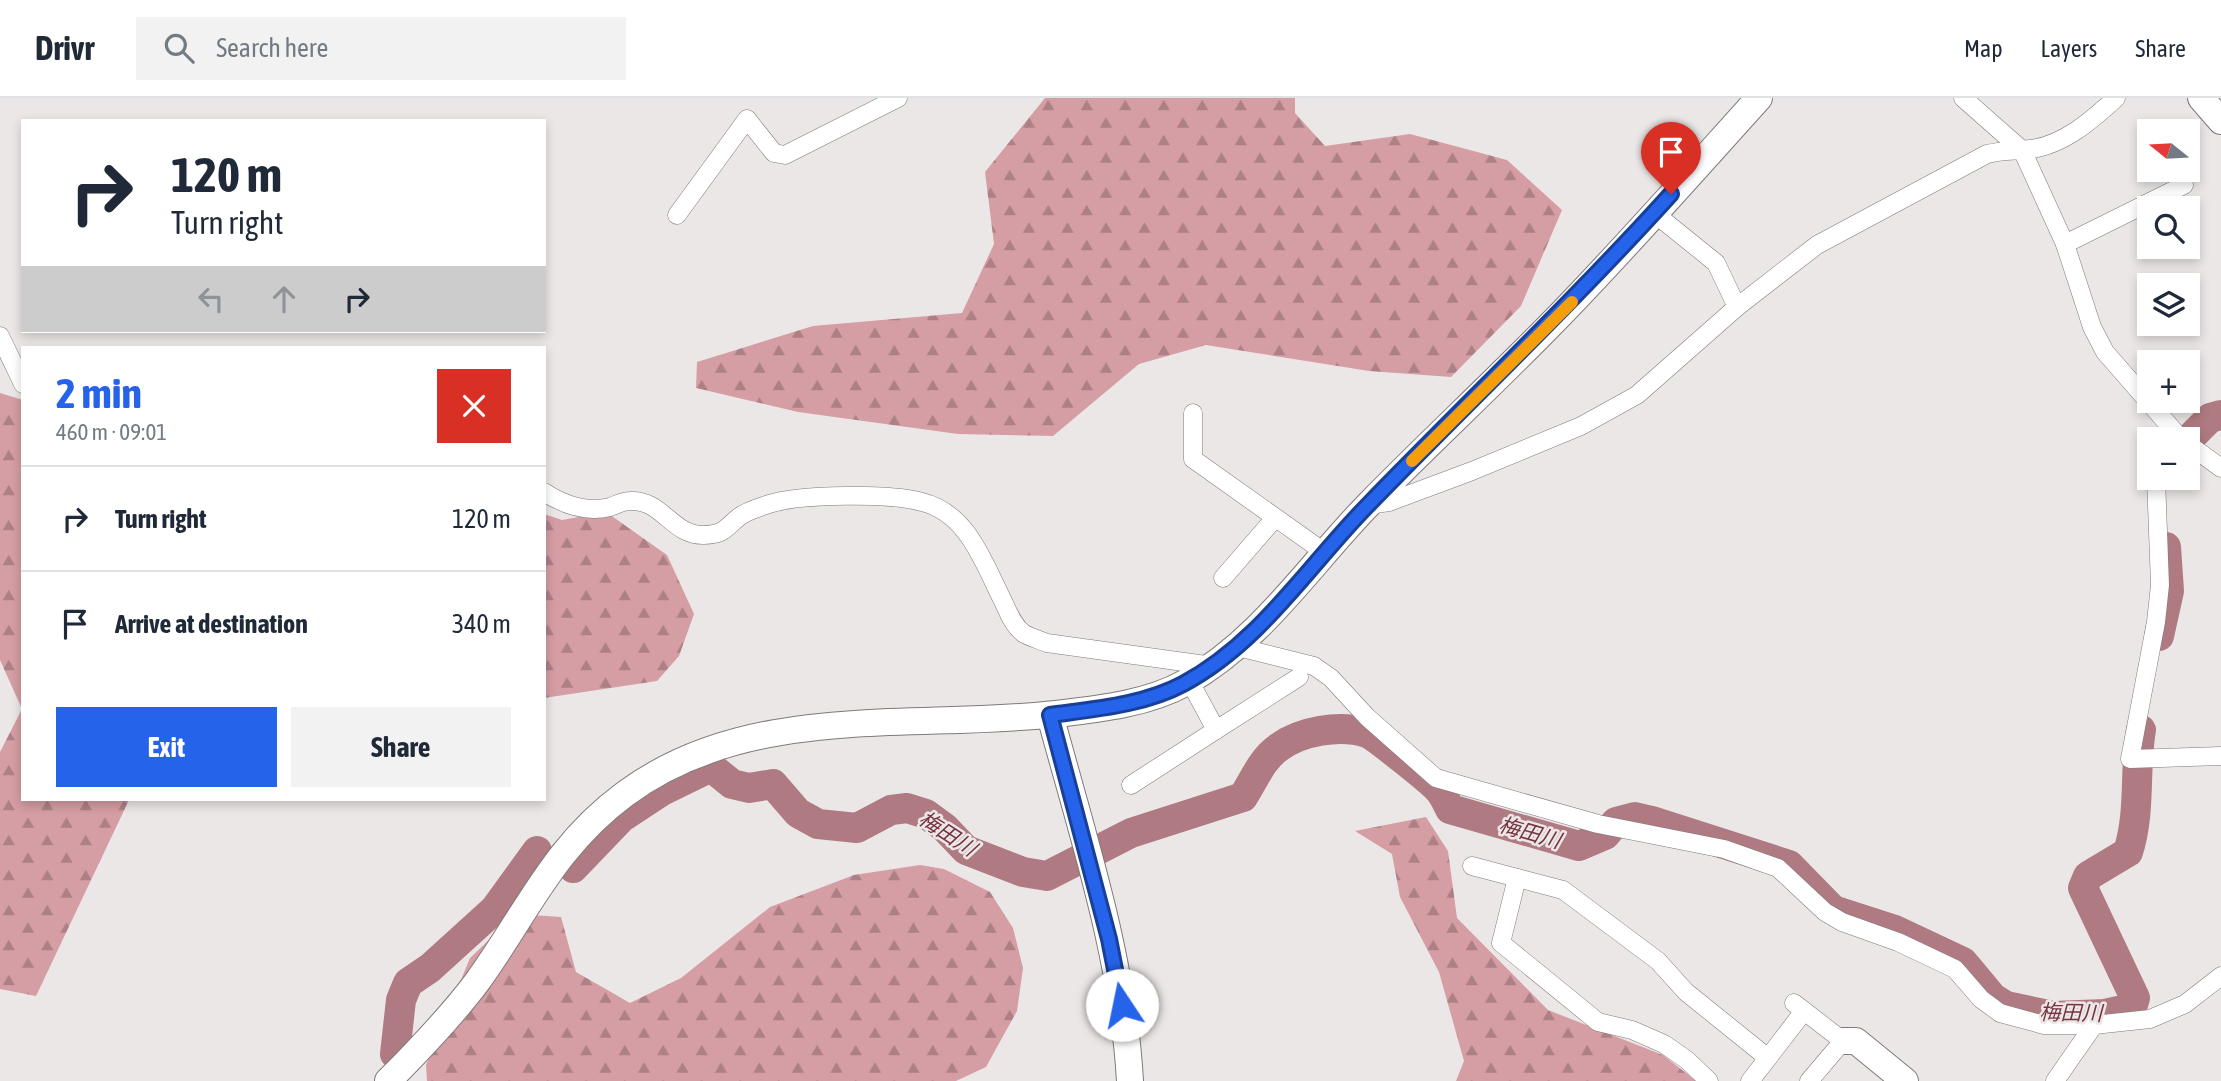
<!DOCTYPE html>
<meta charset="utf-8">
<style>
:root{--surface:#fff;--page:#f2f2f3;--text:#1f2937;--muted:#747a83;--line:#e0e1e3;--accent:#2563eb}
body{margin:0;font-family:"Asap Condensed","Noto Sans JP",sans-serif;background:var(--page);color:var(--text);height:100vh;display:flex;flex-direction:column;font-size:26px;white-space:nowrap}
*{box-sizing:border-box;margin:0}
p{font-size:23px;color:var(--muted)}
.icon{flex:none;width:38px;height:38px;fill:none;stroke:currentColor;stroke-width:2;stroke-linecap:round;stroke-linejoin:round}
.map{position:relative;flex:1;overflow:hidden}
.panel{position:absolute;left:21px;top:248px;width:525px;height:455px;display:flex;flex-direction:column;background:var(--surface);border-radius:0px;box-shadow:0 4px 10px #0003}
.panel>*{flex:none}
.guide{position:absolute;left:21px;top:21px;width:525px;height:214px;border-radius:0px;box-shadow:0 4px 10px #0003;background:#fff;color:var(--text);overflow:hidden}
.needle{width:46px;rotate:288deg}
.buttons{position:absolute;left:2137px;top:21px;display:grid;gap:14px}
.buttons a{display:grid;place-items:center;width:63px;height:63px;border-radius:0px;background:var(--surface);box-shadow:0 4px 10px #0003;font-size:35px}
.pin{position:absolute;display:grid;place-items:center;width:60px;height:60px;color:#fff;margin:-72px -30px;border-radius:50% 50% 50% 0;rotate:-45deg;box-shadow:0 0 7px #0007}
.pin .icon{rotate:45deg}
.me{position:absolute;width:77px;margin:-38px;rotate:349deg;stroke-linejoin:round;filter:drop-shadow(0 0 5px #0008)}
.turn{display:flex;align-items:center;gap:24px;height:147px;padding:0 35px;font-size:32px}
.turn .icon{width:91px;height:91px;stroke-width:2.5}
.turn b{display:block;font-size:49px;line-height:60px}
.lanes{display:flex;align-items:center;height:66px;padding:0 35px;background:#0003;justify-content:center;gap:35px;direction:ltr}
.lanes .off{opacity:.35}
.round{display:grid;place-items:center;flex:none;width:74px;height:74px;border-radius:0px;background:var(--page)}
.summary{display:flex;align-items:center;justify-content:space-between;height:119px;padding:0 35px}
h1{font-size:42px;font-weight:700;line-height:52px;color:var(--accent)}
.primary-button{display:flex;gap:14px;margin-top:auto;padding:14px 35px}
.primary-button a{flex:1;height:80px;border-radius:0px;background:var(--accent);color:#fff;font-size:28px;font-weight:700;line-height:80px;text-align:center}
.primary-button a+a{background:var(--page);color:var(--text)}
ul{padding:0;list-style:none}
li{display:flex;align-items:center;gap:21px;height:105px;padding:0 35px;border-top:2px solid var(--line)}
li div{flex:1}
li b{display:block;font-size:26px}
li em{font-style:normal}
header{display:flex;align-items:center;gap:42px;box-sizing:border-box;height:98px;padding:0 35px;background:var(--surface);border-bottom:2px solid var(--line)}
header strong{font-size:33px}
nav{display:flex;gap:38px;margin-inline-start:auto;font-size:24px}
.search{width:490px;height:63px;background:var(--page);display:flex;align-items:center;gap:18px;box-sizing:border-box;padding:0 24px;border-radius:0px;color:var(--muted);font-size:26px}
.map>svg:first-child{display:block}
</style>
<header>
<strong>Drivr</strong>
<div class="search"><svg class="icon" aria-label="search" viewBox="0 0 24 24"><circle cx="10" cy="10" r="6"/><path d="M15 15l6 6"/></svg>Search here</div>
<nav><a>Map</a><a>Layers</a><a>Share</a></nav>
</header>
<div class="map">
<svg width="2221" height="983" viewBox="0 0 2221 983">
<defs>
<pattern id="forest-firs" width="22" height="20" patternUnits="userSpaceOnUse" patternTransform="scale(1.75)"><rect width="22" height="20" fill="#d59da4"/><path d="M5 1l3.5 6h-7zM16 11l3.5 6h-7z" fill="#ad8086"/></pattern>
</defs>
<rect width="100%" height="100%" fill="#ece7e7"/>
<!-- forest -->
<g fill="url(#forest-firs)">
<path d="M1045,0H1295V15L1325,48L1410,36L1507,62L1562,112L1521,208L1451,279L1369,273L1206,247L1139,266L1053,338L958,336L798,314L696,290L697,264L813,228L962,215L994,146L985,74Z"/>
<path d="M0,295L23,302V702H129L36,898L0,891V654L22,611L0,562Z"/>
<path d="M606,414L667,457L694,516L679,558L657,583L544,600V416L562,422Z"/>
<path d="M1426,719L1448,753L1457,820L1548,912L1663,957L1696,983H1456L1464,963L1439,874L1400,799L1392,756L1355,733Z"/>
<path d="M920,767L944,771L990,794L1013,830L1023,870L1017,913L986,969L956,983H427L426,967L470,860L516,816L561,819L576,874L630,905L681,880L770,809L854,777Z"/>
</g>
<g fill="none" stroke-linecap="round" stroke-linejoin="round">
<!-- river -->
<g stroke="#af7a81" stroke-width="30">
<path d="M2188,342L2210,320L2221,317"/>
<path d="M2159,538L2169,493L2166,449"/>
<path d="M573,770L621,720L662,693L711,669L732,686L749,690L773,686L798,715L818,726L857,730L891,712L907,710L926,716L945,730L966,752L1023,774L1047,778L1131,735L1243,699C1254,682 1262,661 1278,650C1300,633 1340,626 1367,635C1375,638 1432,684 1439,692C1444,698 1447,705 1450,711L1579,748L1605,737L1616,724L1635,719L1652,723L1789,767L1833,812L1895,832L1963,864L1993,900L2006,908L2053,918L2105,916L2132,910L2135,900L2083,790L2088,778L2128,754C2141,714 2134,672 2141,632"/>
<path d="M395,956L401,902L408,885L430,870L495,811L537,753"/>
</g>
<defs>
<g id="street">
<path d="M1963,0L2022,52L2065,146L2092,229L2105,254L2181,341"/>
<path d="M1654,115L1716,165L1737,209"/>
<path d="M677,117L747,21L774,55L785,57L898,0"/>
<path d="M2065,146L2184,87"/>
<path d="M0,238L23,286"/>
<path d="M1193,315V361L1324,454"/>
<path d="M2188,346L2221,370"/>
<path d="M2156,380L2160,487L2156,524L2130,661L2221,658"/>
<path d="M544,394C564,407 586,415 610,409C616,407 623,403 630,403C662,401 672,438 704,437C725,436 724,431 739,419C746,413 760,409 769,406C800,396 890,395 922,404C968,415 984,466 1003,503C1008,514 1013,527 1023,535C1029,539 1040,542 1047,545L1213,568"/>
<path d="M1368,407L1389,404L1472,373L1581,328L1637,297L1737,209L1817,147L1987,56C2002,52 2016,53 2031,51C2064,47 2093,21 2116,0"/>
<path d="M1223,480L1275,420"/>
<path d="M1238,549L1314,568L1331,580L1367,619L1436,680L1598,726L1724,751L1778,770L1825,814L1842,824L1898,844L1955,871L1981,901L2000,915L2044,927H2094L2150,921L2185,906L2221,878"/>
<path d="M1189,582L1216,632L1299,579"/>
<path d="M1131,687L1216,632"/>
<path d="M1472,768L1563,792L1658,863L1686,894L1768,960L1804,913"/>
<path d="M1517,780L1501,845L1598,924L1632,932L1664,946L1687,962L1709,983"/>
<path d="M1794,905L1843,943L1809,983"/>
<path d="M1750,983L1768,960"/>
<path d="M2055,983L2094,927"/>
</g>
<g id="secondary">
<path d="M2201,0L2221,23"/>
<path d="M1050,617C1082,736 1123,858 1130,983"/>
<path d="M1843,943H1856L1905,983"/>
<path d="M388,983C419,952 450,920 477,884C527,815 553,749 625,696C749,604 912,632 1056,616C1099,611 1147,606 1185,585C1262,542 1310,466 1370,405C1432,342 1498,281 1560,217C1628,147 1693,73 1759,0"/>
</g>
</defs>
<!-- street casing -->
<use href="#street" stroke="#7e7a7a" stroke-width="19"/>
<!-- secondary casing -->
<use href="#secondary" stroke="#7e7a7a" stroke-width="28"/>
<!-- street -->
<use href="#street" stroke="#fff" stroke-width="18"/>
<!-- secondary -->
<use href="#secondary" stroke="#fff" stroke-width="26"/>
</g>
<g fill="none" stroke-linecap="round" stroke-linejoin="round">
<defs>
<path id="route" d="M1122,907L1109,841L1050,617C1094,611 1144,607 1183,586C1260,545 1308,468 1368,407C1469,303 1574,203 1671,96"/>
</defs>
<!-- route casing -->
<use href="#route" stroke="#184099" stroke-width="18"/>
<!-- route -->
<use href="#route" stroke="#2563eb" stroke-width="12"/>
<!-- slow -->
<path stroke="#f59e0b" stroke-width="12" d="M1412,363L1572,204"/>
</g>
<g text-anchor="middle" dominant-baseline="central" stroke-width="5" stroke-linejoin="round" paint-order="stroke">
<!-- water labels -->
<g font-size="21" font-style="italic" fill="#773340" stroke="#ece7e7">
<text transform="translate(1530 734) rotate(16)">梅田川</text>
<text transform="translate(948 735) rotate(33)">梅田川</text>
<text transform="translate(2071 914) rotate(1)">梅田川</text>
</g>
</g>
</svg>
<div class="buttons">
<a><svg class="needle" viewBox="-14 -14 28 28"><path d="M0-13l5 13h-10z" fill="#e53935"/><path d="M0 13l5-13h-10z" fill="#747a83"/></svg></a>
<a><svg class="icon" aria-label="search" viewBox="0 0 24 24"><circle cx="10" cy="10" r="6"/><path d="M15 15l6 6"/></svg></a>
<a><svg class="icon" aria-label="layers" viewBox="0 0 24 24"><path d="M12 4l9 5-9 5-9-5zM3 14l9 5 9-5"/></svg></a>
<a>+</a>
<a>−</a>
</div>
<div class="pin" style="left:1671px;top:96px;background:#d93025"><svg class="icon" aria-label="arrive" viewBox="0 0 24 24"><path d="M6 21V4h12l-3 4 3 4H6"/></svg></div>
<svg class="me" style="left:1122px;top:907px" viewBox="-20 -20 40 40"><circle r="19" fill="#fff"/><path d="M0-13L10 11 0 6-10 11z" fill="#2563eb"/></svg>
<div class="guide">
<div class="turn"><svg class="icon" aria-label="right" viewBox="0 0 24 24"><path d="M7 20v-9h11M14 6l5 5-5 5"/></svg><div><b>120 m</b>Turn right</div></div>
<div class="lanes"><svg class="icon off" aria-label="left" viewBox="0 0 24 24"><path d="M17 20v-9H6M10 6l-5 5 5 5"/></svg><svg class="icon off" aria-label="ahead" viewBox="0 0 24 24"><path d="M12 20V5M6 11l6-6 6 6"/></svg><svg class="icon" aria-label="right" viewBox="0 0 24 24"><path d="M7 20v-9h11M14 6l5 5-5 5"/></svg></div>
</div>
<section class="panel">
<div class="summary"><div><h1>2 min</h1><p>460 m · 09:01</p></div><a class="round" style="background:#d93025;color:#fff"><svg class="icon" aria-label="close" viewBox="0 0 24 24"><path d="M6 6l12 12M18 6L6 18"/></svg></a></div>
<ul>
<li><svg class="icon" aria-label="right" viewBox="0 0 24 24"><path d="M7 20v-9h11M14 6l5 5-5 5"/></svg><div><b>Turn right</b></div><em>120 m</em></li>
<li><svg class="icon" aria-label="arrive" viewBox="0 0 24 24"><path d="M6 21V4h12l-3 4 3 4H6"/></svg><div><b>Arrive at destination</b></div><em>340 m</em></li>
</ul>
<div class="primary-button"><a>Exit</a><a>Share</a></div>
</section>
</div>
